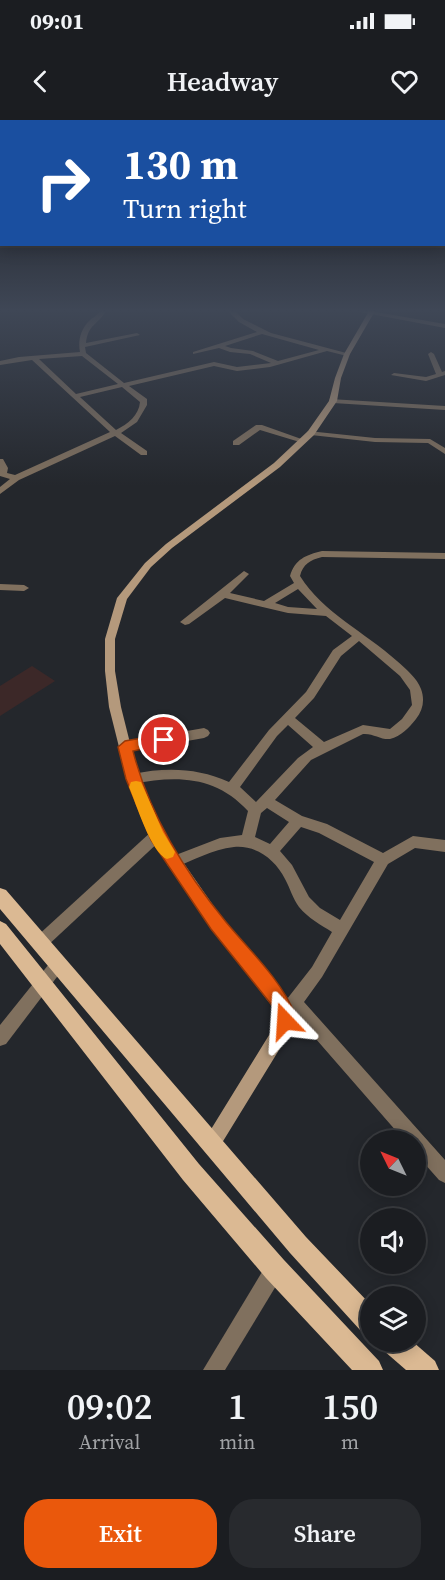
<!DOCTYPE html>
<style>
:root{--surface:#1b1d21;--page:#282a2e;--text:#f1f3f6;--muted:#a0a2a5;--line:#393b3f;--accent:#ea580c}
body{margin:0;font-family:"Source Serif 4",serif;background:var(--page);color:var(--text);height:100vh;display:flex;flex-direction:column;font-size:22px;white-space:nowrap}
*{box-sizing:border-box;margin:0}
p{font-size:20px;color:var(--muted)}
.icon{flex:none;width:33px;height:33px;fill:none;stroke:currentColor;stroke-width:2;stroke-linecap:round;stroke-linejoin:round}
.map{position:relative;height:1250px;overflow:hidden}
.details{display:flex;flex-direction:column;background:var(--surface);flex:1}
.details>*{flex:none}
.hud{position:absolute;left:0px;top:0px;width:446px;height:126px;box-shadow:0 3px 15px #0003,0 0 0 2px var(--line);background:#1a4fa0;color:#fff;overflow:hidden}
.needle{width:39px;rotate:313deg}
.controls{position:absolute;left:360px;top:1010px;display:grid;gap:12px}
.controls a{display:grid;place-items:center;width:66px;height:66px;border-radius:50%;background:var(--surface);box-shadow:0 3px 15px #0003,0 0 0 2px var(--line);font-size:30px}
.pin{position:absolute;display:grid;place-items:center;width:51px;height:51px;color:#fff;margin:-26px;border:3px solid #fff;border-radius:50%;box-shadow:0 2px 6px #0007}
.me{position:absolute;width:66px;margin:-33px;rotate:340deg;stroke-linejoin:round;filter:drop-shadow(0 0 4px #0008)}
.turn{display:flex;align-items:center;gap:21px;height:126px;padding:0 24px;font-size:27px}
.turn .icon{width:78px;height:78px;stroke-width:2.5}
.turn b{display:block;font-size:42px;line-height:51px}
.eta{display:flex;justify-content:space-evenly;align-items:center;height:102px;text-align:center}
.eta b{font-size:36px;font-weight:600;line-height:42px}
.action{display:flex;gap:12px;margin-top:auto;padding:12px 24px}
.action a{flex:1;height:69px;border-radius:24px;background:var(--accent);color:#fff;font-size:24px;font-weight:600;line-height:69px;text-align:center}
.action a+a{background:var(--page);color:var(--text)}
.status{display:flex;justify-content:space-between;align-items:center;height:42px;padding:0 30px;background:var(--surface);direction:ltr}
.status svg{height:16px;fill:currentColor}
header{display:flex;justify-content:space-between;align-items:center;height:78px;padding:0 24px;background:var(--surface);font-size:27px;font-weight:600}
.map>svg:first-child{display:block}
</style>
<div class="status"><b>09:01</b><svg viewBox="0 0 49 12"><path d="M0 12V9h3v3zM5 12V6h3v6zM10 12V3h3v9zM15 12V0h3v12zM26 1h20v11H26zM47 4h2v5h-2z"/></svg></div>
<header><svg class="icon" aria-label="back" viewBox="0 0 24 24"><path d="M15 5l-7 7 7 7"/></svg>Headway<svg class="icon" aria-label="heart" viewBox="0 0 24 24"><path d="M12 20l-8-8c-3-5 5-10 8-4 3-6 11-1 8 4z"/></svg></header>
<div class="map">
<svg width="445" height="1250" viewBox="0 0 445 1250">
<rect width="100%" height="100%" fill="#24272c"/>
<!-- medical -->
<path fill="#3c2828" d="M32,546L55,561L0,596V566Z"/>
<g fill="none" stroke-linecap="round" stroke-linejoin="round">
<!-- minor -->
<g fill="#80705e" fill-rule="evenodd">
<path d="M100,191H106C98,205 88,204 86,223L137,213L140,215L85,227L86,233L124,263L214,242L237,247L271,243L250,234L230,232L219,228L193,234V232L257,212L239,202L228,191H235L243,199L271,213L350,234L347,236L327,231L270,247L237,251L214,246L129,266L147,279V285L137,302L121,313L147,331V335H141L115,316L19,360L0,374V367L10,359L0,356V339H3L8,348L7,353L15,355L110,312L32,240L0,245V241L19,237L80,232C78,222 80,210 89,201C93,197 97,196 100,191ZM262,214L319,230L278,241L253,231L231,228L225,226ZM82,236L118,264L76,274L39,239ZM122,267L140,282C139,295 128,304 116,310L80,277Z"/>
<path d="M355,191H370L445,204V208Z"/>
<path d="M431,232L434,234L442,252L445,251V255L426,261L391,255L394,253L426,257L436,254L428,234Z"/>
<path d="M330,279L445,286V290L333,283L329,281Z"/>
<path d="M256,305H262L307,321L303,323L260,310L239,325H233V321Z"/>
<path d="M308,311L375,318L430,319L445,328V334L428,323L375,322L311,315L307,313Z"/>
<path d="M322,431L445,433V439L322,437C310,440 303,444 300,456C323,493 365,512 397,541C406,549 417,558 421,569C425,580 423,590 416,599C409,608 401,616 390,619C381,620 373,613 363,614L311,640L275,680L302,696L327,704L383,733L413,716L445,720V732L415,728L388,744L322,857L304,882L445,1040V1063L439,1060L416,1034V1020H404L295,895L292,900L286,902L280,900L278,894L280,888L312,847L332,812C321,805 308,798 299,787C293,779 290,768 285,759C275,739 256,725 234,727C212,729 193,741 173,748L168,746L166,742L168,738L220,718L242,715L248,691C216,656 177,655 133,664L129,663L127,659L129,655L133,654C166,647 198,648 229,662L269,610L306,572L333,530L352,516L326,496L288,493L225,478L189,504L185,505L180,502L244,451L249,454L230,473L264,481L294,463L290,456C295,439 306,435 322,431ZM298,469L317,489L288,487L275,483ZM359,521L400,556L410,570L412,585L402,599L390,609L363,605L324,622L295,598L314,578L341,536ZM288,605L313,627L298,638L256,682L240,667L277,616ZM267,688L289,702L270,724L255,717L261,693ZM301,707L319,713L374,742L340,800L320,788L309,777L292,745L280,731Z"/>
<path d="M0,464L24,465L29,468L24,471L0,470Z"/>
<path d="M204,608L208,610L210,613L208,616L204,618L125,632L121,630L119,627L121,624L125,622Z"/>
<path d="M157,709L162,711L164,715L162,719L45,828L40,830L35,828L33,823L35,818L152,711Z"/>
<path d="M275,1139L282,1142L285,1149L282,1156L225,1250H203L268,1142Z"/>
</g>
<!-- tertiary -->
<path fill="#80705e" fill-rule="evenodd" d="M58,837L63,839L66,844L63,849L6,924L0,926V905L53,839Z"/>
<!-- secondary -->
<path fill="#b4997c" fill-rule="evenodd" d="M369,191H375L350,234L341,258L337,281L314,315L280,347L172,428L151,447L127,479L115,519V551L121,587L139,659L162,712L222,798L287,877L294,894L287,917L217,1031L211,1034L205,1031L202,1025L205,1019L274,907L278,894L212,808L150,715L127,659L109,587L105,551V519L117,478L145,443L166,424L274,343L308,311L329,281L335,258L344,234Z"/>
<!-- primary -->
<g fill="#dbb993" fill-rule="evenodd">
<path d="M0,768L6,770L306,1117L370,1184V1214L361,1211L290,1133L0,789Z"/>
<path d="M0,801L6,804L199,1044L284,1140L379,1241L383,1250H352L266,1158L183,1060L0,824Z"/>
<path d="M379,1221H412L435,1241L439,1250H406L383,1230Z"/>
</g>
</g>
<!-- sky -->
<linearGradient id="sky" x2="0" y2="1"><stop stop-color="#141518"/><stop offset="0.52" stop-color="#3f4756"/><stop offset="1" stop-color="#3f4756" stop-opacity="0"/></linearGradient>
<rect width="445" height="366" fill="url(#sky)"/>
<!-- route -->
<path fill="#ea580c" stroke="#983908" stroke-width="1.5" d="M164,614L171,620L169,623L133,631C149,694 185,752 226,802C250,831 281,860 295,894L291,908L285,910L278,908L275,889L211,809L151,720L126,659L118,627L125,621Z"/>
<!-- slow -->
<path fill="#f59e0b" d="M136,661L141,662L163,712L175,732L173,737L167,739C151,733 136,683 129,667L131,662Z"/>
</svg>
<div class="controls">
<a><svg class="needle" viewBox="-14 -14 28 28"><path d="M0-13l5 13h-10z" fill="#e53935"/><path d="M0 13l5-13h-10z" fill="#a0a2a5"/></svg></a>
<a><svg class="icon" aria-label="sound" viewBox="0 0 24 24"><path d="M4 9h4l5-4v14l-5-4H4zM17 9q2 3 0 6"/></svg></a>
<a><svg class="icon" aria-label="layers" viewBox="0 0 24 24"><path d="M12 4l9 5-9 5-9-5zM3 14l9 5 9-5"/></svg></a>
</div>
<div class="pin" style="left:164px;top:620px;background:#d93025"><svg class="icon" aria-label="arrive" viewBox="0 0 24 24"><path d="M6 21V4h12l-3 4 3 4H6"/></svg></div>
<svg class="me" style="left:285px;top:901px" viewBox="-20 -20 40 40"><path d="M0-17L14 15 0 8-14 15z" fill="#ea580c" stroke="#fff" stroke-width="4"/></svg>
<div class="hud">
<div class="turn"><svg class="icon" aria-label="right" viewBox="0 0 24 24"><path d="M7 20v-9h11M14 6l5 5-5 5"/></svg><div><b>130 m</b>Turn right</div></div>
</div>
</div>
<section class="details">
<div class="eta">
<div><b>09:02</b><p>Arrival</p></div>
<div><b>1</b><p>min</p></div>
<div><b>150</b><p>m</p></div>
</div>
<div class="action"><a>Exit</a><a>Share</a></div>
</section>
